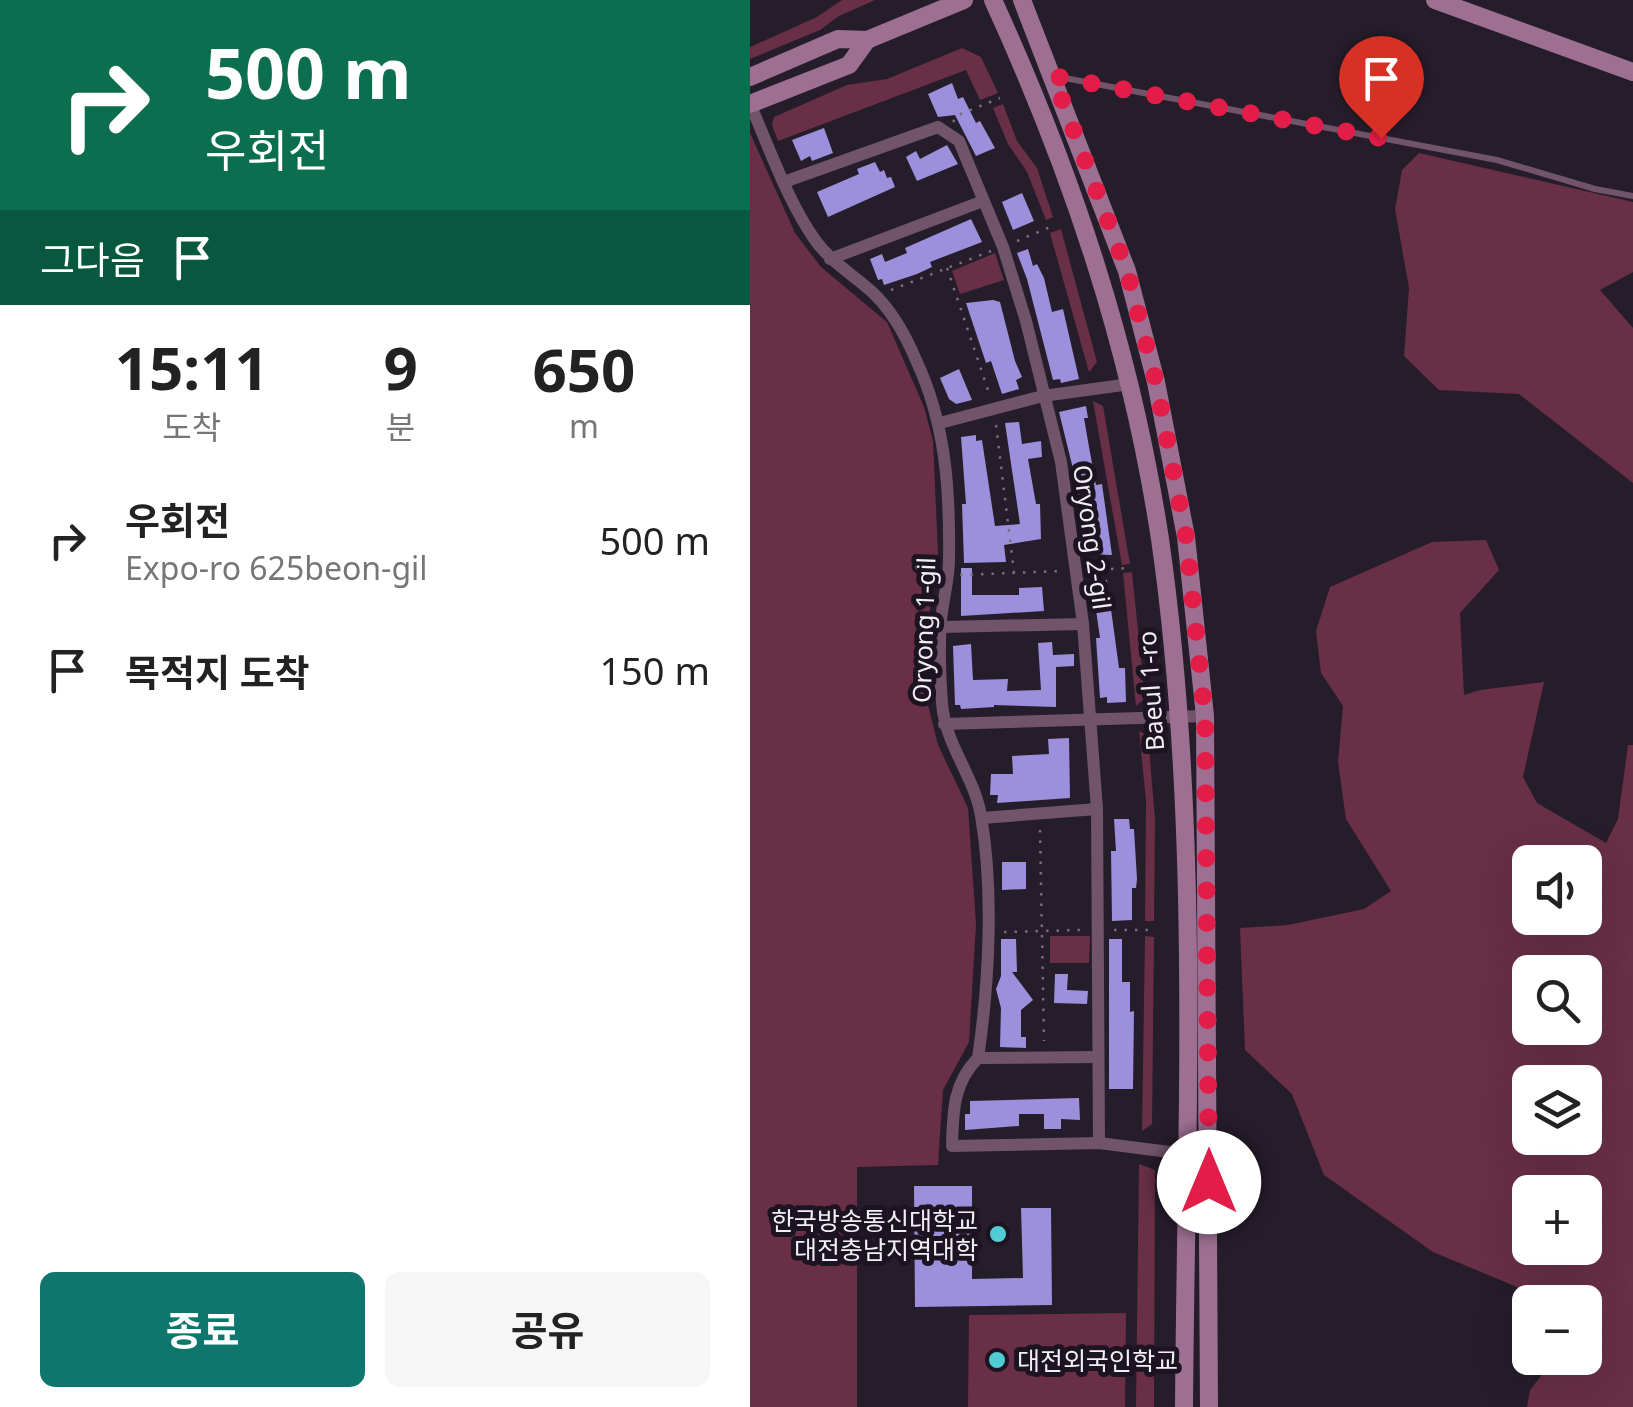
<!DOCTYPE html>
<html lang="ko">
<meta charset="utf-8">
<style>
:root{--surface:#fff;--page:#f6f6f6;--text:#222;--muted:#767676;--accent:#0f766e}
body{margin:0;font-family:"Noto Sans","Noto Sans KR",sans-serif;background:var(--page);color:var(--text);height:100vh;display:flex;flex-direction:column;font-size:38px;white-space:nowrap}
*{box-sizing:border-box;margin:0}
p{font-size:32px;color:var(--muted)}
.icon{flex:none;width:55px;height:55px;fill:none;stroke:currentColor;stroke-width:2;stroke-linecap:round;stroke-linejoin:round}
.map{position:relative;flex:1;overflow:hidden}
.panel{display:flex;flex-direction:column;background:var(--surface);width:750px}
.panel>*{flex:none}
.hud{background:#0b6e4f;color:#fff;overflow:hidden}
.fabs{position:absolute;left:762px;top:845px;display:grid;gap:20px}
.fabs a{display:grid;place-items:center;width:90px;height:90px;border-radius:15px;background:var(--surface);box-shadow:0 10px 40px #0002;font-size:50px}
.pin{position:absolute;display:grid;place-items:center;width:85px;height:85px;color:#fff;margin:-102px -42px;border-radius:50% 50% 50% 0;rotate:-45deg;box-shadow:0 0 10px #0007}
.pin .icon{rotate:45deg}
.me{position:absolute;width:110px;margin:-55px;rotate:0deg;stroke-linejoin:round;filter:drop-shadow(0 0 8px #0008)}
.turn{display:flex;align-items:center;gap:35px;height:210px;padding:0 40px;font-size:45px}
.turn .icon{width:130px;height:130px;stroke-width:2.5}
.turn b{display:block;font-size:70px;line-height:85px}
.then{display:flex;align-items:center;height:95px;padding:0 40px;background:#0003;gap:20px;font-size:38px}
.eta{display:flex;justify-content:space-evenly;align-items:center;height:170px;text-align:center}
.eta b{font-size:60px;font-weight:700;line-height:70px}
.primary-button{display:flex;gap:20px;margin-top:auto;padding:20px 40px}
.primary-button a{flex:1;height:115px;border-radius:15px;background:var(--accent);color:#fff;font-size:40px;font-weight:700;line-height:115px;text-align:center}
.primary-button a+a{background:var(--page);color:var(--text)}
ul{padding:0;list-style:none}
li{display:flex;align-items:center;gap:30px;height:130px;padding:0 40px}
li div{flex:1}
li b{display:block;font-size:38px}
li em{font-style:normal}
main{display:flex;flex:1;min-height:0}
.map>svg:first-child{display:block}
</style>
<main>
<section class="panel">
<div class="hud">
<div class="turn"><svg class="icon" aria-label="right" viewBox="0 0 24 24"><path d="M7 20v-9h11M14 6l5 5-5 5"/></svg><div><b>500 m</b>우회전</div></div>
<div class="then">그다음<svg class="icon" aria-label="arrive" viewBox="0 0 24 24"><path d="M6 21V4h12l-3 4 3 4H6"/></svg></div>
</div>
<div class="eta">
<div><b>15:11</b><p>도착</p></div>
<div><b>9</b><p>분</p></div>
<div><b>650</b><p>m</p></div>
</div>
<ul>
<li><svg class="icon" aria-label="right" viewBox="0 0 24 24"><path d="M7 20v-9h11M14 6l5 5-5 5"/></svg><div><b>우회전</b><p>Expo-ro 625beon-gil</p></div><em>500 m</em></li>
<li><svg class="icon" aria-label="arrive" viewBox="0 0 24 24"><path d="M6 21V4h12l-3 4 3 4H6"/></svg><div><b>목적지 도착</b></div><em>150 m</em></li>
</ul>
<div class="primary-button"><a>종료</a><a>공유</a></div>
</section>
<div class="map">
<svg width="883" height="1407" viewBox="0 0 883 1407">
<rect width="100%" height="100%" fill="#261d2b"/>
<!-- green -->
<g fill="#682f46" fill-rule="evenodd">
<path d="M92,0H125L89,16L70,30L0,59V47L67,17Z"/>
<path d="M212,48L231,57L248,93L230,100L216,70L28,141L22,125L24,117L97,85L137,79Z"/>
<path d="M253,104L267,141L287,168L303,217L296,220L277,172L258,144L243,108Z"/>
<path d="M0,133L45,233L71,267L137,322L174,407L183,441L188,553L178,623V705L188,745L218,808L226,924L219,1042L193,1090L188,1165L107,1167V1407H0Z"/>
<path d="M669,153L883,202V272L850,290L883,328V483L769,394L689,390L654,356L659,288L645,209L652,170Z"/>
<path d="M311,229L347,362L339,372L300,233Z"/>
<path d="M245,253L254,280L210,294L202,271Z"/>
<path d="M343,401L353,406L380,564L372,565Z"/>
<path d="M736,540L749,570L710,613L714,695L730,690L794,682L773,777L787,803L856,843L868,819L878,745H883V1407H777L780,1390L805,1358H835V1302H791L784,1294L683,1252L574,1175L542,1094L495,1050L490,928L538,925L614,909L641,891L596,819L588,762L593,706L571,673L566,631L580,587L682,542ZM780,862H835V918H780ZM780,972H835V1028H780ZM780,1082H835V1138H780ZM780,1192H835V1248H780Z"/>
<path d="M382,572L395,698L386,706L373,573Z"/>
<path d="M389,731L398,736L405,820L404,921H395L396,801Z"/>
<path d="M300,936H340L339,963H300Z"/>
<path d="M395,936L404,937L402,1124L392,1131Z"/>
<path d="M389,1164L405,1170L404,1407H386Z"/>
<path d="M376,1313L375,1407H218L219,1315Z"/>
</g>
<!-- building -->
<g fill="#9c8fdc">
<path d="M202,83L208,99L213,97L226,123L230,121L245,148L226,156L205,115L188,117L178,94Z"/>
<path d="M74,128L83,153L62,161L60,156L51,161L42,140Z"/>
<path d="M197,145L208,164L167,181L156,157L166,151L170,159Z"/>
<path d="M125,162L130,172L134,170L137,178L141,177L145,187L78,217L67,192L109,174L107,169Z"/>
<path d="M272,193L284,221L263,230L252,202Z"/>
<path d="M221,219L232,242L180,262L182,267L167,274L134,285L132,279L128,280L120,259L132,254L135,262L157,253L155,248Z"/>
<path d="M278,249L283,266L287,264L294,278L302,312L313,309L329,379L311,383L310,379L303,380L277,279L267,253Z"/>
<path d="M243,300L250,302L265,361L272,377L266,380L269,389L252,394L241,361L236,363L216,303Z"/>
<path d="M209,369L222,400L206,404L199,399L190,378Z"/>
<path d="M336,406L338,418H334L339,447L346,485L352,484L362,555L337,554L326,481L309,412Z"/>
<path d="M269,422L272,444L291,441L292,457L278,459L286,504H290L291,539L254,545L256,562L214,563L212,504H216L211,437L226,435V441L232,440L245,526L270,524L255,423Z"/>
<path d="M211,568H222V595H269V588L292,587L294,611L211,616Z"/>
<path d="M357,580L369,668H375L376,702L357,703V697L350,698L346,638H350L342,582Z"/>
<path d="M302,642L303,655L324,654V666L306,667V707L244,705V707L211,709L210,705H205L203,646L221,644L223,680L258,679L257,691L291,690L288,643Z"/>
<path d="M319,738L320,798L247,803L248,795H240L241,774H263L262,756L299,754L298,739Z"/>
<path d="M364,819H379L380,829H384L387,879L386,888H382V920L362,921L361,851H366Z"/>
<path d="M252,862H276V889L252,890Z"/>
<path d="M251,939H266L267,972H262L283,1000L271,1010V1037H276V1048L250,1047L251,1008L246,989L251,976Z"/>
<path d="M359,939H372V982H380V1012L384,1011L383,1089H359Z"/>
<path d="M305,974H318L317,990L338,991L337,1004L304,1003Z"/>
<path d="M329,1098L330,1120L311,1119V1129H294V1114H269V1126L215,1130V1114H220V1101Z"/>
<path d="M164,1186H222V1279L273,1278L271,1208H301L302,1305L165,1307Z"/>
</g>
<g fill="none" stroke-linecap="round" stroke-linejoin="round">
<!-- path -->
<g stroke="#776f7c" stroke-width="2.5" stroke-dasharray="2.5 8" stroke-linecap="butt">
<path d="M203,122L208,115L250,98"/>
<path d="M267,241L305,225"/>
<path d="M197,268L239,393"/>
<path d="M141,290L241,251"/>
<path d="M246,425L264,572"/>
<path d="M340,570L379,568"/>
<path d="M210,575L312,571"/>
<path d="M290,830L294,1041"/>
<path d="M364,930H402"/>
<path d="M254,932L331,930"/>
</g>
<!-- service -->
<path stroke="#71546a" stroke-width="6" d="M304,76L747,160L845,189L883,196"/>
<!-- minor -->
<g stroke="#71546a" stroke-width="12">
<path d="M0,104C20,149 37,200 65,240C81,262 102,274 121,291C142,310 155,334 166,360C196,424 200,490 199,560C199,579 193,600 191,620C189,646 190,676 192,703C195,745 224,775 231,816C244,891 239,983 228,1058C203,1083 203,1112 202,1146L349,1143L435,1154"/>
<path d="M34,182L188,127L209,141L253,247L276,321L311,462L333,624L347,809L349,1143"/>
<path d="M80,259L233,201"/>
<path d="M190,423L293,396L380,384"/>
<path d="M191,627L333,624"/>
<path d="M194,724L455,716"/>
<path d="M232,818L347,809"/>
<path d="M228,1058L347,1057"/>
</g>
<!-- secondary -->
<g stroke="#9d7093" stroke-width="18">
<path d="M243,0C323,175 381,349 410,539C451,824 436,1120 434,1407"/>
<path d="M272,0L377,271L406,382L436,537L455,716L459,1407"/>
<path d="M685,0L883,72"/>
<path d="M0,77L88,39L117,40L214,0"/>
<path d="M0,104L99,65L117,40"/>
</g>
</g>
<g fill="none" stroke-linecap="round" stroke-linejoin="round">
<!-- route -->
<path stroke="#e11d48" stroke-width="18" stroke-dasharray="0 32.4" d="M459,1182L455,716L436,536L406,382L377,271L303,76L631,138"/>
</g>
<!-- markers -->
<g fill="#51ccd5" stroke="#1d1421" stroke-width="4">
<circle cx="248" cy="1234" r="10"/>
<circle cx="247" cy="1360" r="10"/>
</g>
<g text-anchor="middle" dominant-baseline="central" stroke-width="10" stroke-linejoin="round" paint-order="stroke">
<!-- street labels -->
<g font-size="25" fill="#f2edf6" stroke="#1d1421">
<text transform="translate(343 537) rotate(82)">Oryong 2-gil</text>
<text transform="translate(173 630) rotate(-88)">Oryong 1-gil</text>
<text transform="translate(400 691) rotate(-94)">Baeul 1-ro</text>
</g>
<!-- poi labels -->
<g font-size="25" fill="#f2edf6" stroke="#1d1421" text-anchor="end">
<text x="228" y="1220">한국방송통신대학교<tspan x="228" dy="29">대전충남지역대학</tspan></text>
<text x="267" y="1360" text-anchor="start">대전외국인학교</text>
</g>
</g>
</svg>
<div class="fabs">
<a><svg class="icon" aria-label="sound" viewBox="0 0 24 24"><path d="M4 9h4l5-4v14l-5-4H4zM17 9q2 3 0 6"/></svg></a>
<a><svg class="icon" aria-label="search" viewBox="0 0 24 24"><circle cx="10" cy="10" r="6"/><path d="M15 15l6 6"/></svg></a>
<a><svg class="icon" aria-label="layers" viewBox="0 0 24 24"><path d="M12 4l9 5-9 5-9-5zM3 14l9 5 9-5"/></svg></a>
<a>+</a>
<a>−</a>
</div>
<div class="pin" style="left:631px;top:138px;background:#d93025"><svg class="icon" aria-label="arrive" viewBox="0 0 24 24"><path d="M6 21V4h12l-3 4 3 4H6"/></svg></div>
<svg class="me" style="left:459px;top:1182px" viewBox="-20 -20 40 40"><circle r="19" fill="#fff"/><path d="M0-13L10 11 0 6-10 11z" fill="#e11d48"/></svg>
</div>
</main>
